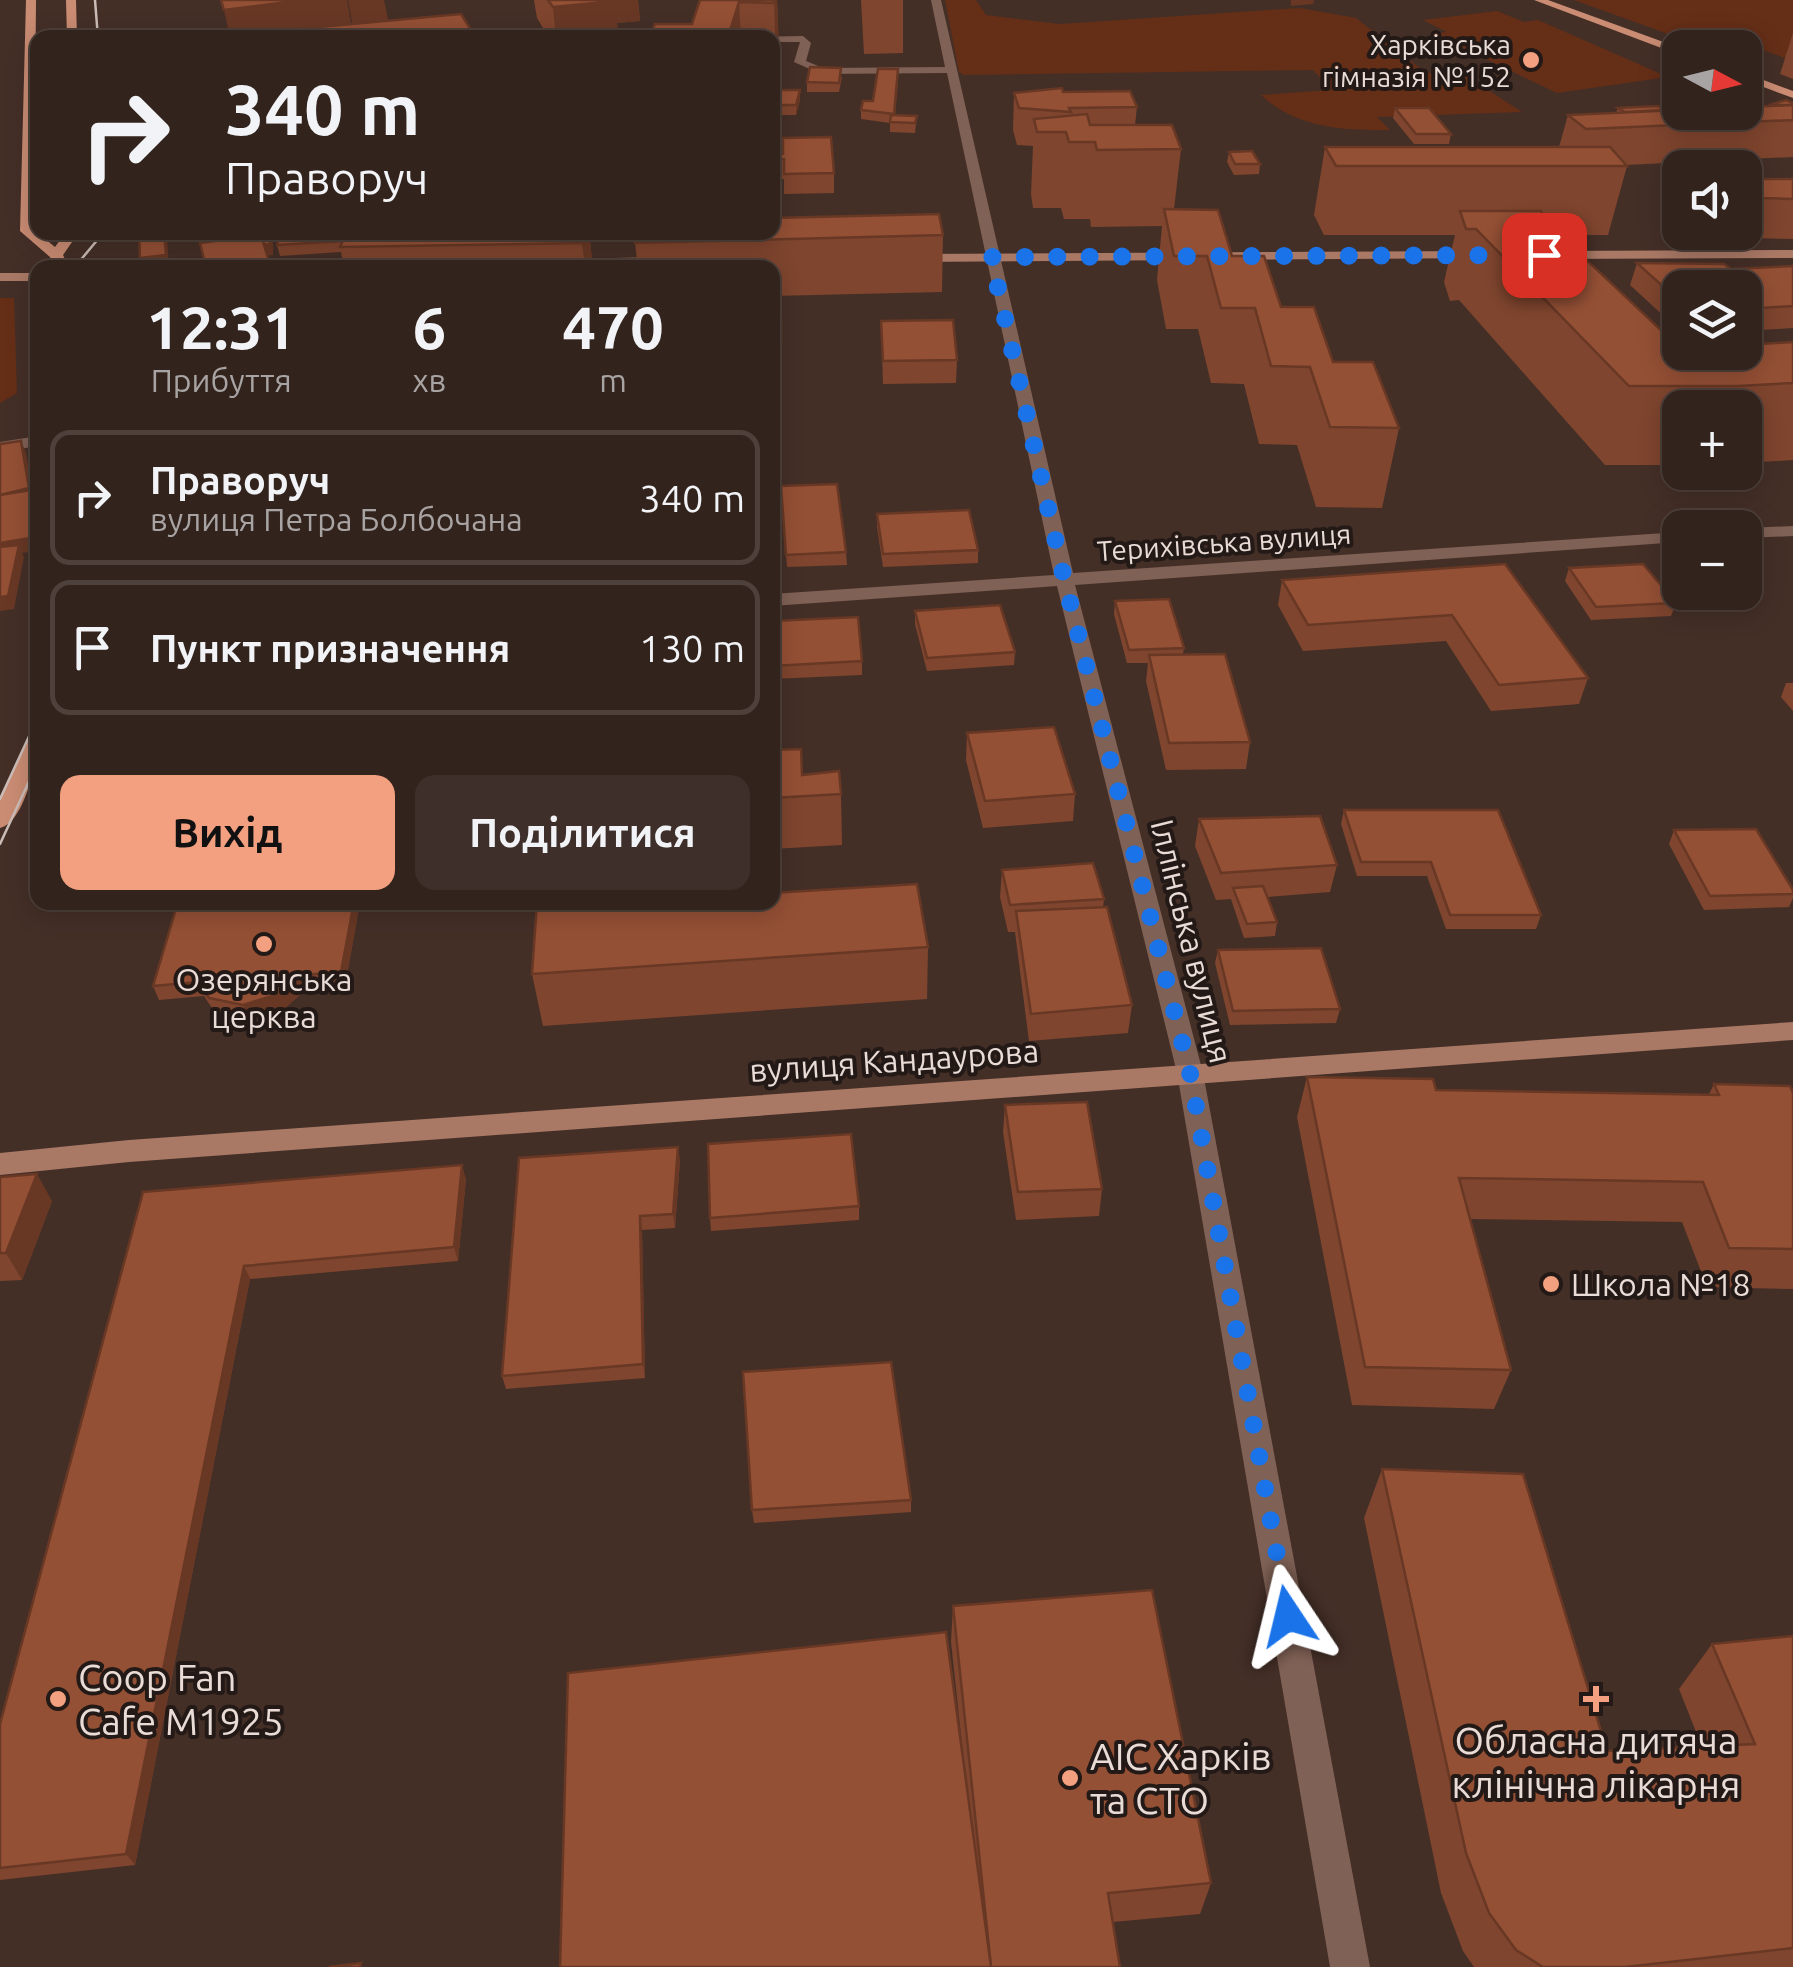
<!DOCTYPE html>
<html lang="uk">
<meta charset="utf-8">
<style>
:root{--surface:#33231d;--page:#3e2f2a;--text:#f1f3f6;--muted:#a9a4a4;--line:#4e403b;--accent:#f2a080}
body{margin:0;font-family:Ubuntu,sans-serif;background:var(--page);color:var(--text);height:100vh;display:flex;flex-direction:column;font-size:38px;white-space:nowrap}
*{box-sizing:border-box;margin:0}
p{font-size:32px;color:var(--muted)}
.icon{flex:none;width:55px;height:55px;fill:none;stroke:currentColor;stroke-width:2;stroke-linecap:round;stroke-linejoin:round}
.map{position:relative;flex:1;overflow:hidden}
.side{position:absolute;left:30px;top:260px;width:750px;height:650px;display:flex;flex-direction:column;background:var(--surface);border-radius:20px;box-shadow:0 5px 25px #0003,0 0 0 2px var(--line)}
.side>*{flex:none}
.hud{position:absolute;left:30px;top:30px;width:750px;height:210px;border-radius:20px;box-shadow:0 5px 25px #0003,0 0 0 2px var(--line);background:#33231d;color:var(--text);overflow:hidden}
.needle{width:65px;rotate:97deg}
.fabs{position:absolute;left:1662px;top:30px;display:grid;gap:20px}
.fabs a{display:grid;place-items:center;width:100px;height:100px;border-radius:20px;background:var(--surface);box-shadow:0 5px 25px #0003,0 0 0 2px var(--line);font-size:50px}
.pin{position:absolute;display:grid;place-items:center;width:85px;height:85px;color:#fff;margin:-42px;border-radius:20px;box-shadow:0 5px 15px #0006}
.me{position:absolute;width:110px;margin:-55px;rotate:350deg;stroke-linejoin:round;filter:drop-shadow(0 0 8px #0008)}
.turn{display:flex;align-items:center;gap:35px;height:210px;padding:0 30px;font-size:45px}
.turn .icon{width:130px;height:130px;stroke-width:2.5}
.turn b{display:block;font-size:70px;line-height:85px}
.eta{display:flex;justify-content:space-evenly;align-items:center;height:170px;text-align:center}
.eta b{font-size:60px;font-weight:600;line-height:70px}
.primary-button{display:flex;gap:20px;margin-top:auto;padding:20px 30px}
.primary-button a{flex:1;height:115px;border-radius:20px;background:var(--accent);color:#111;font-size:40px;font-weight:600;line-height:115px;text-align:center}
.primary-button a+a{background:var(--page);color:var(--text)}
ul{padding:0;list-style:none}
li{display:flex;align-items:center;gap:30px;height:135px;margin:0 20px 15px;padding:0 10px;border:5px solid var(--line);border-radius:20px}
li div{flex:1}
li b{display:block;font-size:38px}
li em{font-style:normal}
.map>svg:first-child{display:block}
</style>
<div class="map">
<svg width="1793" height="1967" viewBox="0 0 1793 1967">
<rect width="100%" height="100%" fill="#442f27"/>
<!-- green -->
<g fill="#652e17">
<path d="M945,0H976L986,15L1060,24L1300,8L1356,18L1426,73H1462L1522,112L1377,117L1390,130C1346,131 1295,128 1261,95L1332,90L1313,70L964,75L959,72Z"/>
<path d="M1574,0H1793V61L1757,48L1704,47Z"/>
<path d="M1497,11L1524,22L1538,20L1668,77L1557,93L1433,34L1447,32L1423,20Z"/>
<path d="M0,298H14L17,393L0,403Z"/>
</g>
<g fill="none" stroke-linecap="round" stroke-linejoin="round">
<!-- street -->
<g fill="#806155" fill-rule="evenodd">
<path d="M931,0H941L1073,573L1680,532V542L1075,585L1203,1073L1370,1967H1330L1177,1073L1057,586L772,606V594L1054,575L947,73L821,74L794,62L800,42H772V38H677L803,36L811,43L806,61L823,68L945,67Z"/>
<path d="M412,35H483L488,38H407Z"/>
<path d="M38,436V446L0,452V442Z"/>
<path d="M1793,526V536L1745,538V528Z"/>
</g>
<!-- secondary -->
<g fill="#aa7966" fill-rule="evenodd">
<path d="M1793,250V258L1547,259L1540,255L1547,251Z"/>
<path d="M1482,251L1489,255L1487,258L912,262L905,258L912,254Z"/>
<path d="M672,257L679,261L677,264L557,267L550,263L557,259Z"/>
<rect x="0" y="273" width="38" height="8"/>
<path d="M1793,1022V1040L129,1162L0,1175V1153L129,1140Z"/>
</g>
<!-- primary -->
<g fill="#ca8c73" fill-rule="evenodd">
<path d="M26,0H36L34,230L55,247L66,232H79L63,255L69,268H55L50,257L20,231Z"/>
<path d="M66,0H76L77,38H67Z"/>
<path d="M1534,0H1548L1680,48V55Z"/>
<path d="M1745,73L1793,91V98L1745,80Z"/>
<path d="M38,736C38,758 25,822 0,828V798L27,742Z"/>
</g>
<!-- tram -->
<g stroke="#cbbcb7" stroke-width="2.5">
<path d="M95,0L98,38"/>
<path d="M74,268L104,232"/>
<path d="M0,799L38,717"/>
<path d="M0,844L38,762"/>
</g>
</g>
<!-- wall -->
<g fill="#7f452e">
<path d="M534,0H638L640,21L617,23L618,38H549L537,18Z"/>
<path d="M700,0H777L779,50L776,62H772V38H649L692,24Z"/>
<path d="M861,0H903V53L864,54Z"/>
<path d="M1793,33V79L1780,74Z"/>
<path d="M1727,44H1740L1756,50L1753,60H1745V48H1726Z"/>
<path d="M842,77L839,92H807V82Z"/>
<path d="M898,78L895,116H917L915,133L890,132V123L861,119V110Z"/>
<path d="M1063,92L1137,107L1135,125L1181,149L1174,209L1232,256L1399,428L1382,508L1316,507L1297,445L1259,444L1244,384L1211,383L1198,329H1166L1157,280L1162,226L1091,227L1090,219H1064L1061,208H1033L1031,194L1033,146L1017,145L1013,130L1014,93Z"/>
<path d="M772,95L800,100L796,115H772Z"/>
<path d="M1793,103V157L1626,165L1627,166L1608,235H1560L1680,348L1793,342V460L1745,463V408H1680V465H1605L1459,300L1450,301L1444,282L1455,235H1324L1314,215L1325,147H1559L1568,115L1616,113L1618,108L1664,110L1760,106Z"/>
<path d="M1395,108L1451,134L1449,144H1414L1393,118Z"/>
<path d="M1229,152L1260,164L1259,174L1234,175L1227,162Z"/>
<path d="M772,154L834,173V193L784,194V179L772,180Z"/>
<path d="M1745,179H1793V239L1747,238L1742,232H1745Z"/>
<path d="M1664,221H1680V232H1699L1697,239H1667L1661,231Z"/>
<path d="M280,232H589L593,268H344L341,252L280,256L277,245Z"/>
<path d="M943,235L942,292L772,296V268H638L635,243Z"/>
<path d="M1637,263L1731,269L1793,266V328L1745,331V288H1680V331L1630,285Z"/>
<path d="M772,319H781L782,366H772Z"/>
<path d="M881,321L957,360L956,383L883,384Z"/>
<path d="M781,486L846,552L847,565L787,567Z"/>
<path d="M877,514L978,550V563L883,567L877,527Z"/>
<path d="M1505,564L1588,678L1579,704L1491,711L1446,641L1303,651L1278,605L1282,580Z"/>
<path d="M1569,568L1676,603L1671,616L1591,620L1565,581Z"/>
<path d="M1115,601L1184,648L1183,654L1250,742L1246,769L1166,770L1146,681L1148,663H1127L1114,614Z"/>
<path d="M915,611L1015,652L1014,665L927,671L915,624Z"/>
<path d="M772,621L862,661V675L772,679Z"/>
<path d="M1786,683H1793V711L1781,697Z"/>
<path d="M967,733L1075,794L1073,821L983,828L966,760Z"/>
<path d="M772,750L802,775L841,794L842,845L772,849Z"/>
<path d="M1344,810L1541,915L1536,929H1446L1427,876H1357L1341,824Z"/>
<path d="M1199,819L1337,865L1330,892L1268,897L1277,922L1275,936L1244,938L1231,899L1216,900L1195,846Z"/>
<path d="M1674,830L1793,890V898L1789,907L1704,910L1669,844Z"/>
<path d="M1002,870L1104,899L1103,908L1132,1005L1128,1033L1029,1041L1015,932H1008L1000,897Z"/>
<path d="M178,902H360L345,986L307,989L286,1007L248,1019L214,1011L204,996L159,1000L153,986Z"/>
<path d="M928,947L927,999L543,1026L532,974Z"/>
<path d="M1218,950L1340,1009L1336,1023L1230,1025L1215,963Z"/>
<path d="M1307,1077L1436,1090L1709,1094L1714,1084L1793,1093V1289L1707,1287L1682,1222L1470,1219L1511,1370L1494,1409L1352,1405L1297,1117Z"/>
<path d="M1005,1105L1102,1189L1099,1216L1016,1220L1003,1132Z"/>
<path d="M680,1160L675,1228L642,1230L645,1378L506,1389L502,1376Z"/>
<path d="M0,1177L52,1201L22,1280L0,1281Z"/>
<path d="M466,1179L458,1261L250,1279L135,1865L0,1880V1724L143,1192Z"/>
<path d="M859,1206V1220L711,1231L710,1218Z"/>
<path d="M1382,1469L1607,1751L1702,1747L1679,1689L1712,1644L1793,1636V1967H1474L1463,1951L1441,1893L1364,1518Z"/>
<path d="M911,1500V1512L754,1523L752,1510Z"/>
<path d="M953,1606L1211,1883L1200,1914L1113,1922L560,1967L963,1754L951,1642Z"/>
</g>
<!-- shaded-wall -->
<g fill="#683825">
<path d="M303,0H347L352,28L230,38L224,10Z"/>
<path d="M348,0H384L390,29L354,33Z"/>
<path d="M594,0H638L640,21L617,23L618,38H556L553,7Z"/>
<path d="M774,0H777L779,50L776,62Z"/>
<path d="M1291,0H1314L1313,4L1291,6Z"/>
<path d="M739,2L741,38L728,37Z"/>
<path d="M800,90V100L796,115V105Z"/>
<path d="M164,232H166L167,235L169,266L143,268L140,258Z"/>
<path d="M270,232H273V255L219,260Z"/>
<path d="M584,232H589L593,268H585L582,243Z"/>
<path d="M21,441L26,453L33,494L36,503L35,551L22,553L24,557L14,609L0,611V543L4,508Z"/>
<path d="M354,902H360L345,986L341,972Z"/>
<path d="M303,975L307,989L286,1007L248,1019L243,1005Z"/>
<path d="M678,1147L680,1160L675,1228L673,1214Z"/>
<path d="M462,1165L466,1179L458,1261L454,1247Z"/>
<path d="M37,1174L52,1201L22,1280L6,1253Z"/>
<path d="M640,1216L642,1230L645,1378L643,1364Z"/>
<path d="M244,1266L250,1279L135,1865L126,1854Z"/>
</g>
<!-- building -->
<g fill="#945035" stroke="#683825" stroke-width="2.5">
<path d="M221,0H303L224,10Z"/>
<path d="M548,0H614L615,1L553,7Z"/>
<path d="M700,0H774L773,3L739,2L728,37H649L655,24H692Z"/>
<path d="M461,14L476,38H199Z"/>
<path d="M1727,44H1740L1756,50H1745V48H1736Z"/>
<path d="M810,67L841,68L839,83L807,82Z"/>
<path d="M878,69H898L894,114L861,110L863,101H873Z"/>
<path d="M1062,88L1063,92L1130,91L1137,107L1069,108L1071,112L1019,108L1014,93Z"/>
<path d="M774,90H800L796,105H772Z"/>
<path d="M1745,99H1747L1760,106L1745,107Z"/>
<path d="M1786,100L1793,103V105H1769Z"/>
<path d="M1793,105V120L1586,129L1568,115L1680,110V112H1745V107Z"/>
<path d="M1658,106L1664,110L1625,112L1618,108Z"/>
<path d="M1395,108H1429L1451,134H1416Z"/>
<path d="M1087,114L1090,125H1172L1181,149L1097,150L1095,142H1069L1066,132H1037L1034,119Z"/>
<path d="M891,115L917,116L915,123L890,122Z"/>
<path d="M831,137L834,173L784,174V159H772V154H783V138Z"/>
<path d="M1325,147H1610L1627,166H1336Z"/>
<path d="M1252,151L1260,164H1235L1229,152Z"/>
<path d="M1745,179H1793V199L1761,198L1745,182Z"/>
<path d="M1164,209L1218,210L1232,256H1264L1281,307H1314L1333,362H1373L1399,428L1330,427L1310,367L1271,366L1255,308H1221L1207,256H1174Z"/>
<path d="M1460,211H1541L1543,219L1680,348V352H1745V345L1793,342V383L1738,386H1629L1476,229H1466Z"/>
<path d="M939,214L943,235L635,243L637,232H772V218Z"/>
<path d="M1664,221H1680V228H1670Z"/>
<path d="M139,232H164L166,255L140,258Z"/>
<path d="M218,232H270V244L264,245L261,235L217,241Z"/>
<path d="M280,232H347L343,241L277,245Z"/>
<path d="M347,232H584L582,243L340,247Z"/>
<path d="M261,235L271,268H206L200,243Z"/>
<path d="M1637,263L1724,264L1731,269L1793,266V306L1745,309V288H1680V302Z"/>
<rect x="772" y="319" width="9" height="24"/>
<path d="M953,320L957,360L883,361L881,321Z"/>
<path d="M21,441L29,488L0,495V444Z"/>
<path d="M837,484L846,552L786,555L781,486Z"/>
<path d="M31,490L30,538L0,543V495Z"/>
<path d="M969,510L978,550L883,554L877,514Z"/>
<path d="M19,545L8,596L0,597V547Z"/>
<path d="M1505,564L1588,678L1499,685L1452,615L1308,625L1282,580Z"/>
<path d="M1643,564L1676,603L1596,607L1569,568Z"/>
<path d="M1169,599L1184,648L1129,650L1115,601Z"/>
<path d="M1000,605L1015,652L927,658L915,611Z"/>
<path d="M858,617L862,661L772,666V621Z"/>
<path d="M1225,654L1250,742L1169,743L1149,655Z"/>
<path d="M1054,727L1075,794L985,801L967,733Z"/>
<path d="M801,749L802,775L839,771L841,794L772,798V750Z"/>
<path d="M1344,810H1498L1541,915H1450L1431,862H1361Z"/>
<path d="M1320,816L1337,865L1221,873L1199,819Z"/>
<path d="M1756,829L1793,890V894L1710,896L1674,830Z"/>
<path d="M1093,863L1104,899L1010,905L1002,870Z"/>
<path d="M917,884L928,947L532,974L537,902H772V893Z"/>
<path d="M1263,886L1277,922L1247,924L1233,888Z"/>
<path d="M178,902H354L341,972L303,975L281,993L243,1005L209,998L198,982L153,986Z"/>
<path d="M1107,907L1132,1005L1031,1014L1016,911Z"/>
<path d="M1321,948L1340,1009L1233,1011L1218,950Z"/>
<path d="M1307,1077L1433,1079L1436,1090L1719,1095L1714,1084L1790,1086L1793,1093V1249L1729,1248L1703,1182L1459,1178L1511,1370L1365,1367Z"/>
<path d="M1087,1102L1102,1189L1018,1192L1005,1105Z"/>
<path d="M851,1134L859,1206L710,1218L708,1144Z"/>
<path d="M678,1147L673,1214L640,1216L643,1364L502,1376L519,1158Z"/>
<path d="M462,1165L454,1247L244,1266L126,1854L0,1868V1724L143,1192Z"/>
<path d="M37,1174L6,1253H0V1177Z"/>
<path d="M891,1362L911,1500L752,1510L743,1372Z"/>
<path d="M1382,1469L1523,1474L1607,1751L1755,1744L1712,1644L1793,1636V1948L1625,1967H1543L1516,1950L1489,1913L1466,1853Z"/>
<path d="M1152,1590L1211,1883L1108,1893L1120,1967H991L953,1606Z"/>
<path d="M946,1632L991,1967H560L568,1673Z"/>
<path d="M361,1963L360,1967H329Z"/>
</g>
<g fill="none" stroke-linecap="round" stroke-linejoin="round">
<!-- route -->
<path stroke="#1a73e8" stroke-width="18" stroke-dasharray="0 32.4" d="M1288,1616L1190,1073L1065,582L991,257L1544,255"/>
</g>
<!-- markers -->
<g fill="#f2a080" stroke="#231916" stroke-width="4">
<circle cx="1531" cy="60" r="10"/>
<circle cx="264" cy="944" r="10"/>
<circle cx="1551" cy="1284" r="10"/>
<circle cx="58" cy="1699" r="10"/>
<path d="M1591 1684h10v10h10v10h-10v10h-10v-10h-10v-10h10z"/>
<circle cx="1070" cy="1778" r="10"/>
</g>
<g text-anchor="middle" dominant-baseline="central" stroke-width="8" stroke-linejoin="round" paint-order="stroke">
<!-- far-poi labels -->
<g font-size="28" fill="#e9dbd6" stroke="#231916" text-anchor="end">
<text x="1511" y="44">Харківська<tspan x="1511" dy="32">гімназія №152</tspan></text>
</g>
<!-- far-street labels -->
<g font-size="28" fill="#e9dbd6" stroke="#231916">
<text transform="translate(1224 542) rotate(-4)">Терихівська вулиця</text>
</g>
<!-- street labels -->
<g font-size="32" fill="#e9dbd6" stroke="#231916">
<text transform="translate(1192 941) rotate(76)">Іллінська вулиця</text>
<text transform="translate(894 1060) rotate(-4)">вулиця Кандаурова</text>
</g>
<!-- poi labels -->
<g font-size="32" fill="#e9dbd6" stroke="#231916">
<text x="264" y="979">Озерянська<tspan x="264" dy="37">церква</tspan></text>
<text x="1571" y="1284" text-anchor="start">Школа №18</text>
</g>
<!-- near-poi labels -->
<g font-size="38" fill="#e9dbd6" stroke="#231916" text-anchor="start">
<text x="78" y="1677">Coop Fan<tspan x="78" dy="44">Cafe M1925</tspan></text>
<text x="1596" y="1740" text-anchor="middle">Обласна дитяча<tspan x="1596" dy="44">клінічна лікарня</tspan></text>
<text x="1090" y="1756">АІС Харків<tspan x="1090" dy="44">та СТО</tspan></text>
</g>
</g>
</svg>
<div class="fabs">
<a><svg class="needle" viewBox="-14 -14 28 28"><path d="M0-13l5 13h-10z" fill="#e53935"/><path d="M0 13l5-13h-10z" fill="#a9a4a4"/></svg></a>
<a><svg class="icon" aria-label="sound" viewBox="0 0 24 24"><path d="M4 9h4l5-4v14l-5-4H4zM17 9q2 3 0 6"/></svg></a>
<a><svg class="icon" aria-label="layers" viewBox="0 0 24 24"><path d="M12 4l9 5-9 5-9-5zM3 14l9 5 9-5"/></svg></a>
<a>+</a>
<a>−</a>
</div>
<div class="pin" style="left:1544px;top:255px;background:#d93025"><svg class="icon" aria-label="arrive" viewBox="0 0 24 24"><path d="M6 21V4h12l-3 4 3 4H6"/></svg></div>
<svg class="me" style="left:1288px;top:1616px" viewBox="-20 -20 40 40"><path d="M0-17L14 15 0 8-14 15z" fill="#1a73e8" stroke="#fff" stroke-width="4"/></svg>
<div class="hud">
<div class="turn"><svg class="icon" aria-label="right" viewBox="0 0 24 24"><path d="M7 20v-9h11M14 6l5 5-5 5"/></svg><div><b>340 m</b>Праворуч</div></div>
</div>
<section class="side">
<div class="eta">
<div><b>12:31</b><p>Прибуття</p></div>
<div><b>6</b><p>хв</p></div>
<div><b>470</b><p>m</p></div>
</div>
<ul>
<li><svg class="icon" aria-label="right" viewBox="0 0 24 24"><path d="M7 20v-9h11M14 6l5 5-5 5"/></svg><div><b>Праворуч</b><p>вулиця Петра Болбочана</p></div><em>340 m</em></li>
<li><svg class="icon" aria-label="arrive" viewBox="0 0 24 24"><path d="M6 21V4h12l-3 4 3 4H6"/></svg><div><b>Пункт призначення</b></div><em>130 m</em></li>
</ul>
<div class="primary-button"><a>Вихід</a><a>Поділитися</a></div>
</section>
</div>
